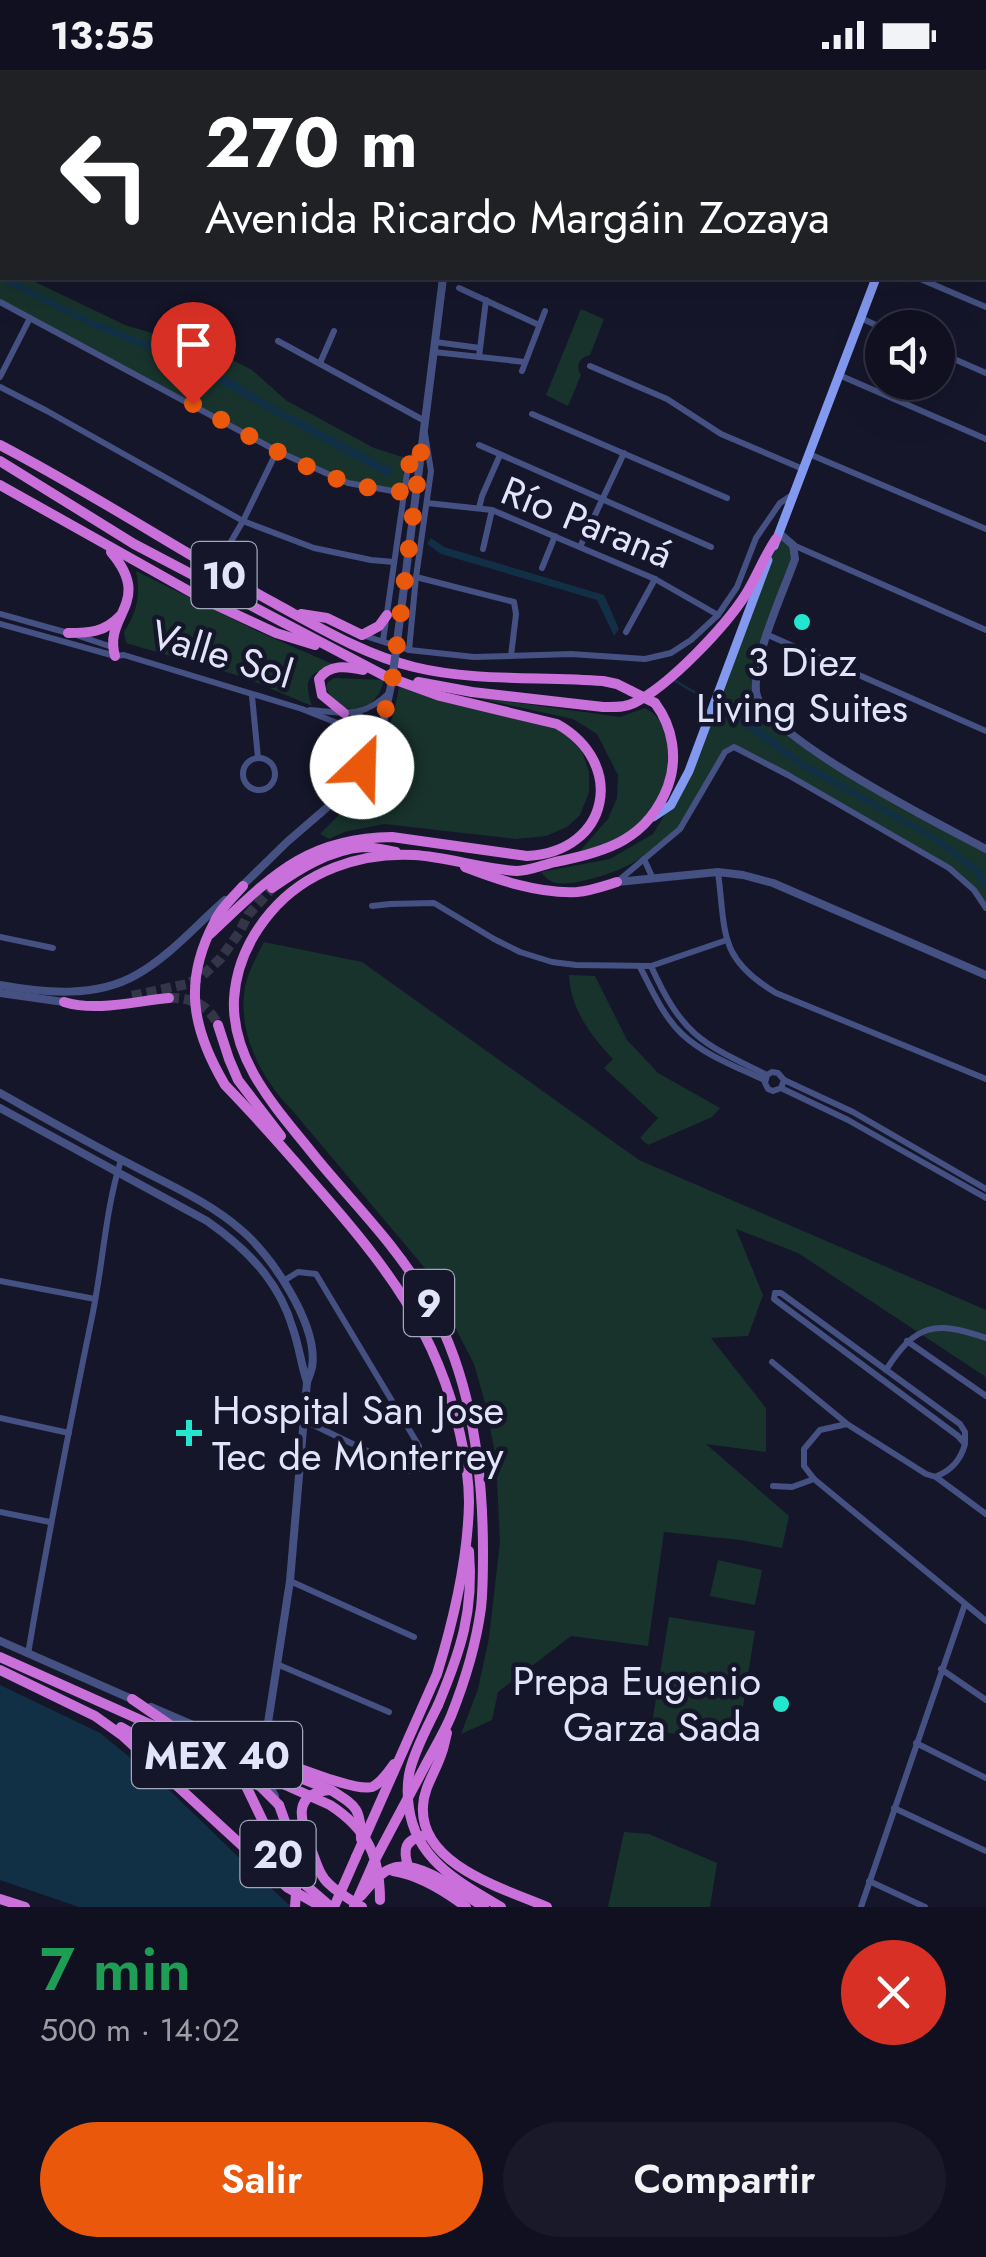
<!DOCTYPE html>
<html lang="es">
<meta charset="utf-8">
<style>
:root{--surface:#101020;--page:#191929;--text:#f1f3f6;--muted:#9c9da5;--line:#30303e;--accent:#ea580c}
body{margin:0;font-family:Jost,sans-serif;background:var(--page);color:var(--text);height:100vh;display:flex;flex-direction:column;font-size:38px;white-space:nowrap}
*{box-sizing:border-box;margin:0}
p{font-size:32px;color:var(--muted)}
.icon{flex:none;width:55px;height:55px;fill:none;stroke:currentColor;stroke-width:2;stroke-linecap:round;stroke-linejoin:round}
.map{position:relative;height:1837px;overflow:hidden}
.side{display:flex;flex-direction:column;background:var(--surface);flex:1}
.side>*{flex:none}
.banner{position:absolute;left:0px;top:0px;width:988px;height:210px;box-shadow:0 10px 40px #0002,0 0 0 2px var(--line);background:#202124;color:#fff;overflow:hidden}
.tools{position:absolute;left:865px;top:240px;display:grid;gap:20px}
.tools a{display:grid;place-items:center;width:90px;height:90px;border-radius:50%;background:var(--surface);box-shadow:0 10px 40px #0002,0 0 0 2px var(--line);font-size:50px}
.pin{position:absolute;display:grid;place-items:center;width:85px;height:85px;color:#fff;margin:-102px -42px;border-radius:50% 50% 50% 0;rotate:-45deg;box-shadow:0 0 10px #0007}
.pin .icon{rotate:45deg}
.me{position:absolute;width:110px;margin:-55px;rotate:24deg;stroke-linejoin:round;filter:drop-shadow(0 0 8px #0008)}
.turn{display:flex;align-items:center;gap:35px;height:210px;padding:0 40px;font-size:45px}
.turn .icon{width:130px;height:130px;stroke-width:2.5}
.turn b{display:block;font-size:70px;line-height:85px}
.round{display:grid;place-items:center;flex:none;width:105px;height:105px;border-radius:52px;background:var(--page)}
.head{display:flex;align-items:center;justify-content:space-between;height:170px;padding:0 40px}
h1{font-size:60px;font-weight:600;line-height:75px;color:#1e9e55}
.button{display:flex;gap:20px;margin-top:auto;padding:20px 40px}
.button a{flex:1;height:115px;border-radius:60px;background:var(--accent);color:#fff;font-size:40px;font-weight:600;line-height:115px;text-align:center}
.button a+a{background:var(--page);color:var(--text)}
.status{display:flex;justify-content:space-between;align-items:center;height:70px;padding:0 50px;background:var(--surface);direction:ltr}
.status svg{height:28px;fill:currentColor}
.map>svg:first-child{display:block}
</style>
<div class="status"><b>13:55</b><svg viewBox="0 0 49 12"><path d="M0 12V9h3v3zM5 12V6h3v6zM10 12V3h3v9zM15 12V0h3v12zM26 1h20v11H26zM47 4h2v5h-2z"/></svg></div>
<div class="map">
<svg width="986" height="1837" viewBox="0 0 986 1837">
<rect width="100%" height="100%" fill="#15162a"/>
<!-- green -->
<g fill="#18332c">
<path d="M0,59L2,84V208H27L125,255L155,264L180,263L252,300L287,331L374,378L403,387L404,423L359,416L277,381L0,232Z"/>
<path d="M581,239L604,249L590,285C579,288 575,295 581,305L568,336L546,325Z"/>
<path d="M779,463L793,475L795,489L758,600L761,635L838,696L986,779V838L962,808L737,678L725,682C714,702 702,732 687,749C660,781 623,803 582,811C566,814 551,817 541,802L610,789L653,764L680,719Z"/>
<path d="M136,501L257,561L337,596C310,602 302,607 312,636L243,607L126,573L124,562C137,543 141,524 136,501Z"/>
<path d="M334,608L384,610C376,644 342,651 326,618L328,612Z"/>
<path d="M400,612L556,653L582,681L589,702V722L580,745L567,757L546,766L516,769L384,754L344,762L329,769L320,764C368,718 389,677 400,612Z"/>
<path d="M468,626L620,647L645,638L653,643L666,658L670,690L663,722L638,758L613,773L579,782L608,749L617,728L618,705L597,664L573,649Z"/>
<path d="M264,872L362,892L639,1090L986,1240V1307L798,1183L736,1159L763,1225L748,1266L711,1268L766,1338V1382L706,1374L789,1446L782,1478L741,1470L664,1462L648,1576L571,1566L498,1622L492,1650L461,1664L478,1619L489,1568L500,1472L496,1389L486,1336L474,1294L424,1197L292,1040C261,1009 237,962 245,917C248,902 257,886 264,872Z"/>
<path d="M569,905L595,906L627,970L658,1003L720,1038L712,1047L648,1075L640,1068L658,1048L604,998L613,989C591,966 570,938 569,905Z"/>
<path d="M718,1490L762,1500L755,1535L710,1526Z"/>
<path d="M669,1547L755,1561L737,1674L651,1660Z"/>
<path d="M624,1762L649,1764L717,1793L710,1837H608Z"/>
</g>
<!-- water -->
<g fill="#123045">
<path d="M0,185L2,208H9L92,250L189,288L233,310L269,333L393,399L389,408L186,295L90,256L5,213L0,206Z"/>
<path d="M431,468L444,477L604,525L619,559L614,566L597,530L441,484L427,474Z"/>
<path d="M741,643L803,691L944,771L981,800L986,808V821L972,801L934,771L800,697L736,651Z"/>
<path d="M0,1615L100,1663L165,1716L257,1805L288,1834L295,1837H79L0,1810Z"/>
</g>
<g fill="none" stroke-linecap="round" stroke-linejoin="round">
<!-- stream -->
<g stroke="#123045" stroke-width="2.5">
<path d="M674,610L704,628"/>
<path d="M726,638L741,649"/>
</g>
<!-- trunk-tunnel -->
<g stroke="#343549" stroke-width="10" stroke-dasharray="10 5" stroke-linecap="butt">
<path d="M132,926L187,914L201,907L220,889L239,863L248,845L272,818"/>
<path d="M169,928C191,927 209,935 218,955"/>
<path d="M206,1680L238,1709"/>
</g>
<!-- minor -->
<g stroke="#455183" stroke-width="6">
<path d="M27,0L32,2"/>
<path d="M83,2L84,0"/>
<path d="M229,2L230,0"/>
<path d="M312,2L313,0"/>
<path d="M689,2L691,0"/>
<path d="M747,2L748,0"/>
<path d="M985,159H986"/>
<path d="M918,208L986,237"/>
<path d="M459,218L539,255"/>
<path d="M0,232L277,381L348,413L404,423"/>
<path d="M861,248L882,258"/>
<path d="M278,271L425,351"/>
<path d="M435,272L480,278"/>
<path d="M434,282L525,292"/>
<path d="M938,282L986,303"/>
<path d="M479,287L486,230"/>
<path d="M320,293L334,261"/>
<path d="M590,296L667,329L721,364L803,399"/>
<path d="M522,301L545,241"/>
<path d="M839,305L986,369"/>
<path d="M0,307L30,248"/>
<path d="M0,317L47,341L243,451L314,478L371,490L394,492"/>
<path d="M532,344L727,428"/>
<path d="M479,375L711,477"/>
<path d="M809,384L986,459"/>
<path d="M427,433L492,440L655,509L718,545"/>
<path d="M479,438L482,426L500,385"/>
<path d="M793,475L986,560"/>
<path d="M580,477L624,383"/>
<path d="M483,479L492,440"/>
<path d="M542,498L555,466"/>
<path d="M215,499L243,451L277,381"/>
<path d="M416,507L514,532L516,544L511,586"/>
<path d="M0,544L68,563"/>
<path d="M0,554L115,586L124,585L302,639L345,656L358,664L363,671L365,677L364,691"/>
<path d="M626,562L655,509"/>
<path d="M362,565L409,580L474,587L571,584L645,589L671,583L691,570L718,545L737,517L756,468L780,433L792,425"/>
<path d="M768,565L986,661"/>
<path d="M79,566L115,578"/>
<path d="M383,571L407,403L415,383L421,375"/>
<path d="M409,580L416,507L431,401L425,364"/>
<path d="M252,626L258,688"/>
<path d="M310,640C345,643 363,649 390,622"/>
<path d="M358,664L363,652L359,643"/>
<circle cx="259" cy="704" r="16"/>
<path d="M644,789L653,809"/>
<path d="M718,802C726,864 718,888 776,923L986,1009"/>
<path d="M618,811L680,759L725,682L734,677L788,705L949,798L974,820L986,838"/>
<path d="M372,836L390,834L434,833L494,869L520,882L552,892L576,895L651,896L727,870"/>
<path d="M0,867L53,878"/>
<path d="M651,896C682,965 701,973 767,1005L772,1002L778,1003L784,1010L781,1018L773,1021L768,1019L765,1013L767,1005"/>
<path d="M640,897C652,920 663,946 682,964C704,985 737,997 764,1010"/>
<path d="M784,1010L853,1042L986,1119"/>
<path d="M781,1018L848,1050L986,1128"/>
<path d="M285,1210L298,1202L316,1204L419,1376V1399L409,1401L305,1351"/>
<path d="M0,1211L95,1229"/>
<path d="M775,1223L774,1229L958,1366L965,1374C961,1389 952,1400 937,1406"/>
<path d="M775,1223H781L960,1354L965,1362V1373"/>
<path d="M907,1271L986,1326"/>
<path d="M772,1292L846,1353"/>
<path d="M886,1300C915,1254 935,1250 986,1268"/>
<path d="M0,1348L69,1363"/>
<path d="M773,1416L792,1417L814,1409"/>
<path d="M0,1442L50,1452"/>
<path d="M986,1444L936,1407L926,1404L847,1354L820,1360L804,1379V1396L814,1409L986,1551"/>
<path d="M290,1511L414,1567"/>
<path d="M28,1584C47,1471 69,1359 92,1247C103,1195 105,1141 121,1090"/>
<path d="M279,1595L389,1642"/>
<path d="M941,1599L986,1630"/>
<path d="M916,1673L986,1708"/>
<path d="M894,1738L986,1781"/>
<path d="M869,1811L925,1837"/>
<path d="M861,1837L965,1534"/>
</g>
<!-- tertiary -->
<g stroke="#455183" stroke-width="8">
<path d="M470,2V0"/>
<path d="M985,82H986"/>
<path d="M413,447L443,208"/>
<path d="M779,463L793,475L795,489C783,523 753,586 756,621C759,664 945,757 986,779"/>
<path d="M617,812L718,802L743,805L773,813L986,905"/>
<path d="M240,818L287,772L338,728L366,693L383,653L392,611"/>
<path d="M0,915C44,923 96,928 136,905C170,886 196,855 225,830"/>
<path d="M0,923L64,932"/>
<path d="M0,1023C43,1047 85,1071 128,1093C165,1113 208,1131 240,1159C271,1184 319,1256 312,1297C311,1302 309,1307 307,1312"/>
<path d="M0,1038L207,1151C247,1179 279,1211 293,1259C299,1276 301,1294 307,1312L290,1511L263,1685L151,1637"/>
<path d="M0,1571L134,1630"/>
<path d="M233,1676L259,1698L275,1726"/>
</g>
<!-- secondary -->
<g stroke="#8399f0" stroke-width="9">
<path d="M955,2V0"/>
<path d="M774,476L876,208"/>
<path d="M653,747L671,735L689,701L768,490"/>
</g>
<!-- trunk -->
<g stroke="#ca70da" stroke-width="10">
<path d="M0,375C94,424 183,483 276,534C320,558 365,585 414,597C475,612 540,606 603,611L617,614L631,621"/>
<path d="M0,391L134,474L385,606L440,626L557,654C627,693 610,782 527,786L392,767C304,768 269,809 210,864"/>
<path d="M0,415L205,530L276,563L315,575"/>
<path d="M111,482C154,533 103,544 115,586"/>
<path d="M301,544L327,548L362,565L379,556L387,545"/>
<path d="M68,563C90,563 105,562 120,546"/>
<path d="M418,612L472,622L603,637C613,637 624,638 634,633C669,616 725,557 746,524C757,506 764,487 776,469"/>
<path d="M344,643L322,625L319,609C329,594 347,596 363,600"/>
<path d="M465,797C499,810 539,824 577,822C590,821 604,816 617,812"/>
<path d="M243,816C233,827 220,839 214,853C183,912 192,959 225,1015C257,1048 287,1082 317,1117C385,1195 437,1260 460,1364C465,1386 469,1409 469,1432C468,1490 454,1549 437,1604L356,1787"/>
<path d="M272,818C299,799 329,780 363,777C373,777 385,780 396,782"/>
<path d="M64,932C97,942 135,931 169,928"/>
<path d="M218,955L229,989L238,1010L281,1066"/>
<path d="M0,1600L95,1646L123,1666L288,1818L322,1837"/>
<path d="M132,1629L192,1670"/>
<path d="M438,1635C461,1580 474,1541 469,1481"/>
<path d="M121,1657L169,1684L200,1697"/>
<path d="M447,1663C445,1670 444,1678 441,1685C435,1703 424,1717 423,1736C419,1795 505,1819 547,1837"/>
<path d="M263,1685C284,1692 354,1722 372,1717C381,1713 388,1702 394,1694"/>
<path d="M268,1689L280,1700L328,1719"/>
<path d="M250,1712L260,1716L279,1735"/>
<path d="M246,1716L282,1791L294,1805L331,1837"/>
<path d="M361,1769C361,1738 356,1736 331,1720C290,1723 301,1751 311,1779C316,1791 319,1805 329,1814C338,1823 351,1830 362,1837"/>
<path d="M373,1794C390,1761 408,1728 425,1696C434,1679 444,1663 451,1646C465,1611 476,1575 481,1538C483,1520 483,1500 483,1482C483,1395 471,1303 426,1227C397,1176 354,1134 317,1089C280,1042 231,993 234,929C236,897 249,868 270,843C305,801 361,782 414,785C448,787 482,799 517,801C529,801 543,795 555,792C607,782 648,769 668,716C678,688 673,657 655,633"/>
<path d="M409,1799C402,1779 404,1769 427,1765"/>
<path d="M393,1801C419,1805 445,1821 466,1837"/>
<path d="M361,1826C369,1817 378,1804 390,1799C417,1787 461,1823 484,1837"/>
<path d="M0,1829L25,1837"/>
</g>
<!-- tertiary-bridge -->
<path stroke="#455183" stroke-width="8" d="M392,611L413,447"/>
<!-- trunk-bridge -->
<g stroke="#ca70da" stroke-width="10">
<path d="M631,621L655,633"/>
<path d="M0,1587L330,1735C367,1759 380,1786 380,1830"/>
<path d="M438,1635C428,1656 416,1677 410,1700C407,1713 407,1725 409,1738C416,1790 460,1813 501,1837"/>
<path d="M200,1697L250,1712"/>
<path d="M279,1735C294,1775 299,1793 295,1837"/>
<path d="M334,1837L356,1787"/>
<path d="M354,1837L373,1794"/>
</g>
</g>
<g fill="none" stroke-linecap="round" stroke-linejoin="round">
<!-- route -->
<path stroke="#ea580c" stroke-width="18" stroke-dasharray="0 32.4" d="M193,334C244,362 294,395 349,413C366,418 385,420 404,422L409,395L422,374L391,621L378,665L362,697"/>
</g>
<!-- markers -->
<g fill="#24e5cd" stroke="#15162a" stroke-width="4">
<circle cx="802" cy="552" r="10"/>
<path d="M184 1348h10v10h10v10h-10v10h-10v-10h-10v-10h10z"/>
<circle cx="781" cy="1634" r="10"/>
</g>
<g text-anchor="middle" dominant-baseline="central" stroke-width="9" stroke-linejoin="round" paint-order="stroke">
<!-- shield labels -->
<g fill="#15162a" stroke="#a4a6bc" stroke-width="2.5">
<rect x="191.5" y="472" width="65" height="66" rx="8"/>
<rect x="404" y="1200" width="50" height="66" rx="8"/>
<rect x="132" y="1652" width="170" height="66" rx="8"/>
<rect x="240.5" y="1751" width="75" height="66" rx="8"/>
</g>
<g font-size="38" font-weight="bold" fill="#e1e4fb">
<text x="224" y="505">10</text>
<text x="429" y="1233">9</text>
<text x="217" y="1685">MEX 40</text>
<text x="278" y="1784">20</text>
</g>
<!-- street labels -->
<g font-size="40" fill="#e1e4fb" stroke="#15162a">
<text transform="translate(587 452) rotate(22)">Río Paraná</text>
<text transform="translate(222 584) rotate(17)">Valle Sol</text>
</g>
<!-- poi labels -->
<g font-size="40" fill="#e1e4fb" stroke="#15162a">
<text x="802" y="592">3 Diez<tspan x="802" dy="46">Living Suites</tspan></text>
<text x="212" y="1340" text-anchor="start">Hospital San Jose<tspan x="212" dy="46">Tec de Monterrey</tspan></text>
<text x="761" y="1611" text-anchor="end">Prepa Eugenio<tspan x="761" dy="46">Garza Sada</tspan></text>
</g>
</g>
</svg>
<div class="tools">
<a><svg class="icon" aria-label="sound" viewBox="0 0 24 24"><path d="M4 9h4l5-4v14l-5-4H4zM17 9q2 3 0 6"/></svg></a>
</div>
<div class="pin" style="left:193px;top:334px;background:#d93025"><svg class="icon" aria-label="arrive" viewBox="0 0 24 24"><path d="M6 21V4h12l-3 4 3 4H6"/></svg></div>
<svg class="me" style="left:362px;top:697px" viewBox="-20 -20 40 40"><circle r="19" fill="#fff"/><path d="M0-13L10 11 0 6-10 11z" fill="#ea580c"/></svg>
<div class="banner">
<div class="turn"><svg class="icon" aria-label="left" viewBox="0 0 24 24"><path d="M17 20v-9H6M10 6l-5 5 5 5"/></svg><div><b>270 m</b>Avenida Ricardo Margáin Zozaya</div></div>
</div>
</div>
<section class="side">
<div class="head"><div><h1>7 min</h1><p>500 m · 14:02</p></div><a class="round" style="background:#d93025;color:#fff"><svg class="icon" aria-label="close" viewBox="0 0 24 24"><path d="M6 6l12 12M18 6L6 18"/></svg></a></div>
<div class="button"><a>Salir</a><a>Compartir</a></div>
</section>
